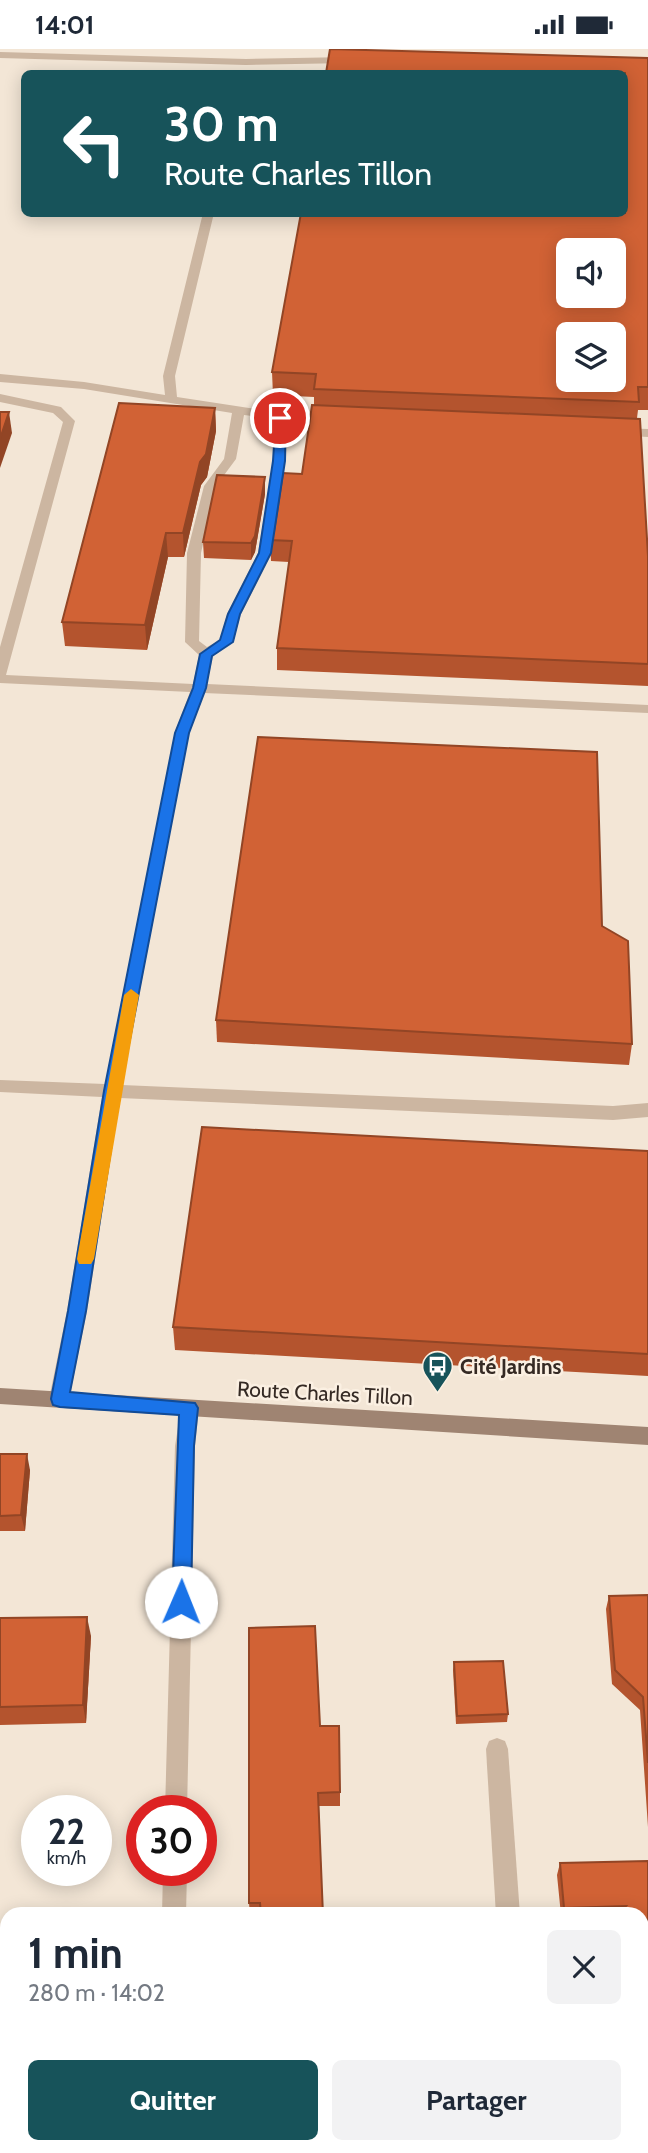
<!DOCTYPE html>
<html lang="fr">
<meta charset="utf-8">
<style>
:root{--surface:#fff;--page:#f2f2f3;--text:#1f2937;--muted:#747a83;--accent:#17535a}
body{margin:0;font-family:Cabin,sans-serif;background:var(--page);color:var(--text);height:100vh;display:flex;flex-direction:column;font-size:26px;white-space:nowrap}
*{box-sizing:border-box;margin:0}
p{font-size:23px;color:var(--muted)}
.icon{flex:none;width:38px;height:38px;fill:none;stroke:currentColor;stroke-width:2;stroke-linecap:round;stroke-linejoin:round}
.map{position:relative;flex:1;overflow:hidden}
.panel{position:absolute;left:0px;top:1858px;width:649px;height:247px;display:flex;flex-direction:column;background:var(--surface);border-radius:21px 21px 0 0;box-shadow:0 4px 18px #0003}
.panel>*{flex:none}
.guide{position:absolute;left:21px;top:21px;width:607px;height:147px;border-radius:10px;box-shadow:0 4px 18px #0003;background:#17535a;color:#fff;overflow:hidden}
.controls{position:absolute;left:556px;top:189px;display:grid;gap:14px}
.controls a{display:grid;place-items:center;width:70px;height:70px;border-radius:10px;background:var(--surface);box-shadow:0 4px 18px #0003;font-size:35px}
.speed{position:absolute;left:21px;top:1746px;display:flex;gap:14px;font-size:35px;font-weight:700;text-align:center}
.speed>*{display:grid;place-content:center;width:91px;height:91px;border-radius:50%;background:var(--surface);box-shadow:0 4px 18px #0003;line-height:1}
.speed small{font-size:18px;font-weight:400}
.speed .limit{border:10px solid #d22;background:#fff;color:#111}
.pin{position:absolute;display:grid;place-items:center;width:60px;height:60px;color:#fff;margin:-30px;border:4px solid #fff;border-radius:50%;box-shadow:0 2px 7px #0007}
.me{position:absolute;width:77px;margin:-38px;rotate:1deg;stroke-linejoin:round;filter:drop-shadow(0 0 5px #0008)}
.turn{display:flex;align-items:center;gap:24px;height:147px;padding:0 28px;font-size:32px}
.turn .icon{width:91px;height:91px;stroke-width:2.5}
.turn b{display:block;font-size:49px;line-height:60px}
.round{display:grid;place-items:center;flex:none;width:74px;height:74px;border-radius:10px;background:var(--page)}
.summary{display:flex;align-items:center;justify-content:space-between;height:119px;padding:0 28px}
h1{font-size:42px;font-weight:700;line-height:52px}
.primary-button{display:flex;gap:14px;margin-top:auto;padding:14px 28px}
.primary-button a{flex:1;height:80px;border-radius:10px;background:var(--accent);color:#fff;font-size:28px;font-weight:700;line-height:80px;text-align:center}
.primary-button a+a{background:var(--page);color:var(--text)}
.status{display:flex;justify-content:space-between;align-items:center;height:49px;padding:0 35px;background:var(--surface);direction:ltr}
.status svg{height:19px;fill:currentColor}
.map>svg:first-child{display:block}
</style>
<div class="status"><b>14:01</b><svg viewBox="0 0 49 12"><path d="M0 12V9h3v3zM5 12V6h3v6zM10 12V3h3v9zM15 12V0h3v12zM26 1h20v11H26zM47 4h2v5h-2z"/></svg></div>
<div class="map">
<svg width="648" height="2104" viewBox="0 0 648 2104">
<rect width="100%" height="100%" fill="#f3e6d6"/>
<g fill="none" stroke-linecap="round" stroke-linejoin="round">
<!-- lane -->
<g fill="#ccb6a1" fill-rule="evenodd">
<path d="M0,3L246,10L350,8L355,11L350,14L246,16L0,9Z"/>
<path d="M203,164H214L175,327L177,348L249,359L333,367L339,371L333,375L286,371L285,412L272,504L241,565L233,593L213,607L207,635L648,656V664L204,644L189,683L122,1036L613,1057L648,1054V1068L613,1071L120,1049L87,1262L69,1350L66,1356L59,1358L52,1356L49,1350L67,1262L102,1048L0,1043V1031L105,1035L175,683L190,643L0,634V598L63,373L53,364L0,353V345L61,358L75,372L6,626L193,635L199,606L185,593L187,504L204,437L224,410L232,364L84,340L0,333V325L84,333L165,346L163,327ZM244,366L274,370L273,412L258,504L227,565L220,591L207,598L199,592L201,504L216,437L236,410Z"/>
<path d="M616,379L648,380V388L612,386V380Z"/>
</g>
<!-- street -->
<g fill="#ccb6a1" fill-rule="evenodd">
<path d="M189,1351L196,1353L199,1359L195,1397L187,1762H165L175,1397L182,1353Z"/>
<path d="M497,1689L505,1692L508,1700L520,1866H496L486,1700L489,1692Z"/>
<path d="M163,1822H187L186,1866H162Z"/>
<rect x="642" y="1885" width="6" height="24"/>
<rect x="156" y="2098" width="26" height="6"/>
<path d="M505,2098H531L532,2104H506Z"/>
</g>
<!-- secondary -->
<path fill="#9f8472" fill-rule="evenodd" d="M0,1339L648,1378V1396L0,1355Z"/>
</g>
<!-- wall -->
<g fill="#b4542e">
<path d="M648,9V361H638L637,369L648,507V637L277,621V599L289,513L271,512L270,491L302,425L314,356V348L273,346L272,323Z"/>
<path d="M215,359L216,382L207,428L201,436L184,508H168L147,601L65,597L62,573Z"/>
<path d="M265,428V445L255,503L251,511L204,509L203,493Z"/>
<path d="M602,877L632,995L629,1016L217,993L216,971Z"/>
<path d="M648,1102V1327L175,1301L173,1278Z"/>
<path d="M0,1405L30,1421L25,1482H0Z"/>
<path d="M648,1546V1778L640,1661L612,1635L606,1560L609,1547Z"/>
<path d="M0,1569L91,1587L86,1674L0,1676Z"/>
<path d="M454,1613L508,1665L507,1673L456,1675L453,1621Z"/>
<path d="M320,1677L340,1743V1757H319L323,1866H250L249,1854Z"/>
<path d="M648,1812V1882L643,1883V1898L648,1899V1967H642V1866H561L557,1826L560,1814Z"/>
</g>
<!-- shaded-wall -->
<g fill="#924525">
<path d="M215,359L216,382L207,428L201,436L184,508L183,484L200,413Z"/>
<path d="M9,363L12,384L0,419V390Z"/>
<path d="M265,428V445L255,503L251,511V494Z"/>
<path d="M166,484L168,508L147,601L145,576Z"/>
<path d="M27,1405L30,1421L25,1482L21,1466Z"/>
<path d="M87,1568L91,1587L86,1674L83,1656Z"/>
<path d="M49,2098H54V2104H48Z"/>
</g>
<!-- building -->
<g fill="#d16235" stroke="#924525" stroke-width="2" fill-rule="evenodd">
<path d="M330,0L648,9V338H638L639,353L314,340L316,325L272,323L301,164H625V24H326ZM569,201H614V247H569ZM569,285H614V331H569Z"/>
<path d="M119,354L215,359L206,405L200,413L183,484H166L145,576L62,573Z"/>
<path d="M312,356L640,370L648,507V615L277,599L292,492L270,491L274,483L283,424L302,425Z"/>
<path d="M0,363H9L0,390Z"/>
<path d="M217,426L265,428L255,487L251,494L203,493Z"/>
<path d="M258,688L597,703L602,877L628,892L632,995L216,971Z"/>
<path d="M202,1078L648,1102V1305L173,1278Z"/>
<path d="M0,1405H27L21,1466L0,1467Z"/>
<path d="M648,1546V1714L643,1648L615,1621L609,1547Z"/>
<path d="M87,1568L83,1656L0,1658V1569Z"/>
<path d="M315,1577L320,1677H339L340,1743L318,1744L323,1866H261L260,1854H249V1579Z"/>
<path d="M503,1612L508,1665L457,1667L454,1613Z"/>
<path d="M648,1812V1871H644L643,1898L648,1899V1956H642V1866H618L626,1857L564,1859L560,1814Z"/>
<path d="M0,1944H7V2098H49L48,2104H0Z"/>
<rect x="251" y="2098" width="128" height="6"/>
</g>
<!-- route -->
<path fill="#1a73e8" stroke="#114b97" stroke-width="2" d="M276,366L286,369L285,412L271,504L240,565L233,593L212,607L206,639L189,684L120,1042L86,1262L70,1343L195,1354L198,1359L194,1397L191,1553L188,1560L181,1562L174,1560L172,1553L179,1366L60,1358L53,1356L51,1350L68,1262L104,1042L175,684L193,639L200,605L220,591L228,565L259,504L273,412Z"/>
<!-- slow -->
<path fill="#f59e0b" d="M131,940L139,946L94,1210L91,1215H79L77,1210L124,946Z"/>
<!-- icons -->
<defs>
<symbol id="bus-pin" viewBox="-11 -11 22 30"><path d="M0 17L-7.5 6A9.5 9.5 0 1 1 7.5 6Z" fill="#17535a" stroke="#fbf0e2"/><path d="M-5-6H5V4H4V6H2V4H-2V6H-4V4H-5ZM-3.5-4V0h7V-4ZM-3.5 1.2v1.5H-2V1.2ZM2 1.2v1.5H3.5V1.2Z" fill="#fff"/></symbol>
</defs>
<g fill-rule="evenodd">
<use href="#bus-pin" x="420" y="1300" width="35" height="47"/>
</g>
<g text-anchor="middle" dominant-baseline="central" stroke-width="5" stroke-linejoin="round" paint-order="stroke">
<!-- poi labels -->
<g font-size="21" font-weight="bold" fill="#352a24" stroke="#fbf0e2" text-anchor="start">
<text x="460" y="1317">Cité Jardins</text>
</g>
<!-- street labels -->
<g font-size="21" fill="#352a24" stroke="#fbf0e2">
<text transform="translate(325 1344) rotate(3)">Route Charles Tillon</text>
</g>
</g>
</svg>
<div class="controls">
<a><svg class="icon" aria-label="sound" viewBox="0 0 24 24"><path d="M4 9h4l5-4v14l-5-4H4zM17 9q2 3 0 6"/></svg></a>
<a><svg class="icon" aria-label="layers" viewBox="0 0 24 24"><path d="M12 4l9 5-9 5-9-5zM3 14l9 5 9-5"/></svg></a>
</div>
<div class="speed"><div>22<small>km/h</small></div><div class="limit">30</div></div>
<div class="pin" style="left:280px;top:369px;background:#d93025"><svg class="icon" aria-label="arrive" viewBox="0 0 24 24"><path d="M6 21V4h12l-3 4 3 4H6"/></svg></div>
<svg class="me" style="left:181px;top:1553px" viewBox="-20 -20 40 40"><circle r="19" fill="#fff"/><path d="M0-13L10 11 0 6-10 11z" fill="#1a73e8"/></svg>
<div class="guide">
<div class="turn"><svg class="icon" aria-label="left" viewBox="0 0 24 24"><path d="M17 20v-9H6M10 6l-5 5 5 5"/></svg><div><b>30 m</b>Route Charles Tillon</div></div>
</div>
<section class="panel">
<div class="summary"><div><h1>1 min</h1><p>280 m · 14:02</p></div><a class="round"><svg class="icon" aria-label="close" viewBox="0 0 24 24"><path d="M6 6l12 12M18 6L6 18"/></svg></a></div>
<div class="primary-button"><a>Quitter</a><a>Partager</a></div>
</section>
</div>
